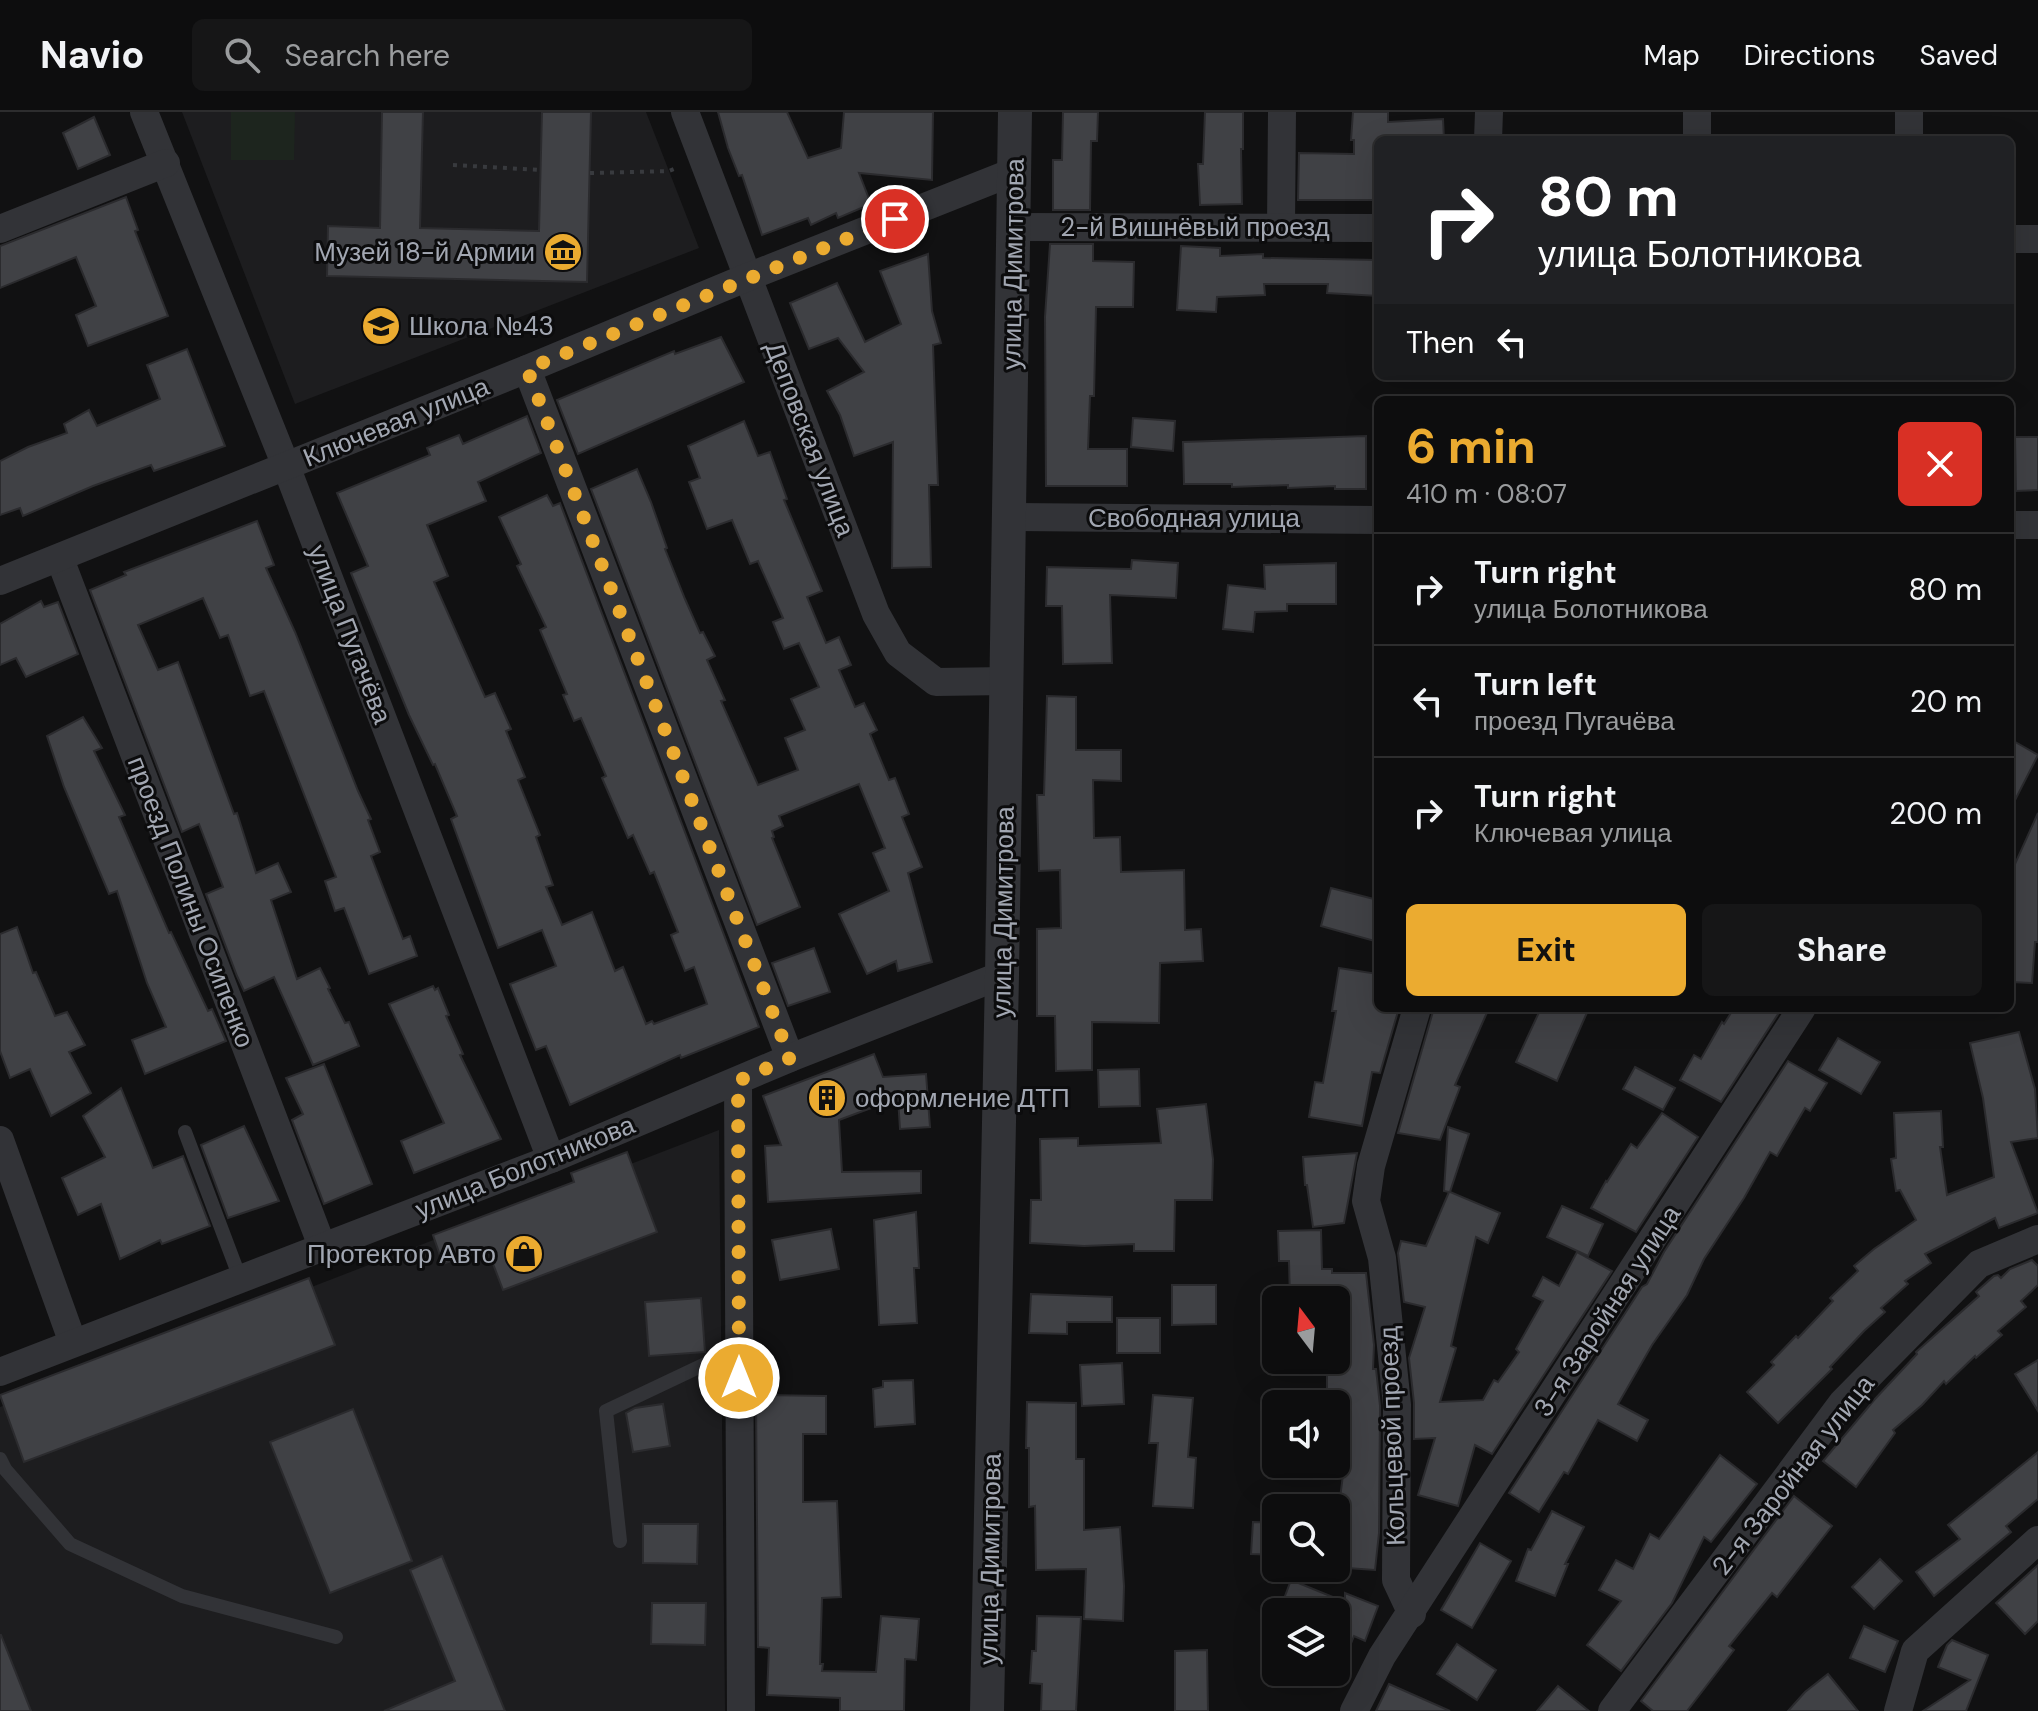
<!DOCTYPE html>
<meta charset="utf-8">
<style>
:root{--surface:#0d0d0e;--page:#161617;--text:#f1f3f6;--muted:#9a9c9e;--line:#2d2d2e;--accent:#ebab30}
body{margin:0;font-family:"DM Sans",sans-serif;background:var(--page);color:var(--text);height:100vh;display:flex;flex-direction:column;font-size:30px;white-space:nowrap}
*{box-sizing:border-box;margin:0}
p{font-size:26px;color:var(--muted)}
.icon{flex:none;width:44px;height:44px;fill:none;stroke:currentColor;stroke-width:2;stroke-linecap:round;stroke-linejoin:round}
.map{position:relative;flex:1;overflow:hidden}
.sheet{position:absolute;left:1374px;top:284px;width:640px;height:616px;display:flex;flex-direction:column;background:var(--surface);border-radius:12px;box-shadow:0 8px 32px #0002,0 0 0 2px var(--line)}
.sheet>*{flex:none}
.hud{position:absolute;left:1374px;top:24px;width:640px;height:244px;border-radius:12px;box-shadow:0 8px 32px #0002,0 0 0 2px var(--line);background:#202124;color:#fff;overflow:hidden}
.needle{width:52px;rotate:344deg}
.buttons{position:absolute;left:1262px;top:1174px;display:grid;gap:16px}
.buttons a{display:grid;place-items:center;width:88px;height:88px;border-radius:12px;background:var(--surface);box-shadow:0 8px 32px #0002,0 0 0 2px var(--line);font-size:40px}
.pin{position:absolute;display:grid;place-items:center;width:68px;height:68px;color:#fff;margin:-34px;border:4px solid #fff;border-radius:50%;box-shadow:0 2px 8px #0007}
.me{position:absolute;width:88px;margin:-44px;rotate:0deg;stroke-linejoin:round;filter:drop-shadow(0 0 6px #0008)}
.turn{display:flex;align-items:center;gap:28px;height:168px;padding:0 32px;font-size:36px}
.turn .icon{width:104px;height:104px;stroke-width:2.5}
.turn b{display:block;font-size:56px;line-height:68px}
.then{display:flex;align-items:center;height:76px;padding:0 32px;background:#0003;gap:16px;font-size:30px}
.round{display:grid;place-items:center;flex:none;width:84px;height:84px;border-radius:12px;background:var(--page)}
.head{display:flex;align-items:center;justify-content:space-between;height:136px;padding:0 32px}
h1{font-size:48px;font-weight:700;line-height:60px;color:var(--accent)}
.cta{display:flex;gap:16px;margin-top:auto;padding:16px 32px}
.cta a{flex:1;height:92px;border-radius:12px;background:var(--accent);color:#111;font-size:32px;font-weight:700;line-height:92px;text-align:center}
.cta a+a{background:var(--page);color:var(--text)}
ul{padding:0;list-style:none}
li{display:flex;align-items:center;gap:24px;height:112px;padding:0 32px;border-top:2px solid var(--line)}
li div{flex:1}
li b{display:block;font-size:30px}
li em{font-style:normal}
header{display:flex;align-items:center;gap:48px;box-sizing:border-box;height:112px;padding:0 40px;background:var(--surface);border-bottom:2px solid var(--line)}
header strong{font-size:38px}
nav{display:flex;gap:44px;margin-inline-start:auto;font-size:28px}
.search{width:560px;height:72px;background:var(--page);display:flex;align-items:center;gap:20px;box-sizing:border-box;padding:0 28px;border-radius:12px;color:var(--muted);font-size:30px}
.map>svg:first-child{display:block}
</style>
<header>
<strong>Navio</strong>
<div class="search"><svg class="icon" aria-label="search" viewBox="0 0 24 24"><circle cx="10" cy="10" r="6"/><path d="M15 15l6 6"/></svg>Search here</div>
<nav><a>Map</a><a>Directions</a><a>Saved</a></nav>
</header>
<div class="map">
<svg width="2038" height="1599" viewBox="0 0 2038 1599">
<rect width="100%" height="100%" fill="#111112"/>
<!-- built -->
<g fill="#1d1d1f">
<path d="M182,0H646L699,136L295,292Z"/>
<path d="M719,1018L725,1599H0V1295Z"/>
</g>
<!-- green -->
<path fill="#1d251e" d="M231,0H295L294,48H231Z"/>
<!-- building -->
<g fill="#404145" stroke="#2b2b2e" stroke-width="2">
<path d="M382,0H423L420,116L539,119L542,0H591L587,170L327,164L328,114L380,116Z"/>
<path d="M718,0H787L808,46L841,36L844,0H933L932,68L859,61L871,92L838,106L836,101L811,113L808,106L762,123L742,63L739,64L728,36Z"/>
<path d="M1063,0H1098L1097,29H1091L1090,98H1053V48H1062Z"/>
<path d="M1205,0H1243V37H1241L1242,92L1200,93L1198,52H1203Z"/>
<path d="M1353,0H1388V10L1443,7L1444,28H1378V88H1298L1299,41L1354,42V28H1351Z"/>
<path d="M94,5L110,43L78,57L63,21Z"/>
<path d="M126,85L138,118L135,119L168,204L88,234L76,203L96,194L76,145L0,176V134Z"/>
<path d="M1050,132H1093V149L1134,150L1133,195H1096L1094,284H1090L1088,337H1127V374H1046L1045,205Z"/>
<path d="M1181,134L1220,136V144L1263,142V146L1378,148V184L1327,181L1328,172H1264L1265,183L1217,185L1216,200L1177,198Z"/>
<path d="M928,142L932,199L941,231L933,233L938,373H929L931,455L892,456L893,330L854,344L840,303L827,279L864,260L838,226L809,237L790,191L837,171L865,230L901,212L880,159Z"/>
<path d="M721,225L744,270L578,342L557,288L674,239L675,242Z"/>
<path d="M187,237L225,334L154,359L151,353L93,374L23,404L20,396L0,403V349L28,335L67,321L64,312L89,298L97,314L160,287L147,253Z"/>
<path d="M527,304L541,341L478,370L486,389L427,413L448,464L434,470L485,585L495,581L511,617L506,619L525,665L518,668L540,723L536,725L553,773L546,775L562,813L592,800L615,859L623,855L646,912L652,909L654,912L707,892L694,855L685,859L671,823L678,820L654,760L650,762L633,723L628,726L602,666L606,664L581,606L574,609L563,583L567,582L540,518L546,515L517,454L521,452L499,405L547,383L553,394L560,391L759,915L681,946L680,943L570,993L546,934L536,938L510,872L556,854L542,818L498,836L451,707L457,704L435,652L433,653L409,603L351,461L368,454L337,381L430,343L427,336L459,323L463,332Z"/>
<path d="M1133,306L1175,309L1173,339L1131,335Z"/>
<path d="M744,309L758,344L770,340L787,387L784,388L822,479L807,485L826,531L839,525L851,553L839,558L855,595L864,591L877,618L870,622L889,668L895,666L909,702L902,705L922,755L908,761L932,850L898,859L896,849L867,862L839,802L889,779L873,741L885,736L859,672L779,704L783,714L772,719L774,725L772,726L800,795L757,813L591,377L637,357L651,390L667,436L665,437L685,487L700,521L703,520L715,544L707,548L725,588L721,589L758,673L798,658L785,626L805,618L791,587L819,575L799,531L784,537L773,510L783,506L758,449L750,452L732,408L707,417L689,370L700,366L688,334Z"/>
<path d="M1366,324V377H1335V374L1288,376V373L1232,375V372H1184L1183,330Z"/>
<path d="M2015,325H2038V378L2016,379Z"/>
<path d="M257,409L274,453L266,456L295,520L358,679L371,707L368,708L380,740L371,744L403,827L410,824L417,844L369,862L344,796L335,799L325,769L336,765L264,579L250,584L228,523L220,526L203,486L138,513L158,558L178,550L234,702L237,701L256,761L278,751L291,780L271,788L297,867L320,856L330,876L328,877L345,911L349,910L359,934L313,953L274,865L244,879L237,864L206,782L223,775L199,712L182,720L90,478L126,463L124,460Z"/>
<path d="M1132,448L1178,451L1176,486L1110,483L1112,551L1063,552L1062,494H1046L1047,455L1131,457Z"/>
<path d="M1336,451V492H1287V499L1255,500L1253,520L1223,517L1228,473L1265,477L1264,453Z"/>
<path d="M41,489L44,495L58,490L78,542L26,565L16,546L0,553V512Z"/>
<path d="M1047,584L1076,585V638H1121V669L1093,668L1094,726L1120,725L1121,760L1184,758L1185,818L1201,817L1203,849L1160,851L1159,911L1092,910V958L1056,959L1055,904H1037V817L1061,816L1060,758L1039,759L1037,683H1044Z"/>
<path d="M83,605L102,636L94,639L125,703L119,705L169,821L171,820L208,899L212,897L226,929L145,962L132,928L166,915L147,871L117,779L109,782L64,675L47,624Z"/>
<path d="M2010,627L2038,643L2010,698Z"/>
<path d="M2038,701V830H2035L2032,871L2010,870V763Z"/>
<path d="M1331,776L1378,788V830L1321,814Z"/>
<path d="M17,815L33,861L36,860L55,904L67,900L85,933L69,940L91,981L51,1004L30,957L10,966L0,939V822Z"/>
<path d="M814,836L830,880L788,894L772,851Z"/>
<path d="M1339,856L1378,862V896H1399L1380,961L1372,960L1362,1014L1309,1005L1315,970L1323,971L1336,899H1332Z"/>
<path d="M433,874L435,878L438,876L449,903L446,904L463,942L460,943L501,1027L414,1061L401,1029L444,1011L389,892Z"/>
<path d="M1434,896H1489L1455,973L1460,975L1440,1028L1398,1021Z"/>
<path d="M1541,896H1589L1557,969L1516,950Z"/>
<path d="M1734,896H1782L1721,990L1680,968L1694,943L1701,947L1722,910L1724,912Z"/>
<path d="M2019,920L2035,977L2038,1026L2011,1030L2038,1101L1999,1116L1995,1106L1925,1142L1931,1151L1905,1169L1908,1172L1881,1196L1885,1200L1864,1219L1830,1255L1832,1257L1778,1311L1747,1280L1774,1253L1771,1250L1796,1224L1798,1226L1833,1189L1830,1186L1858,1159L1854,1154L1874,1137L1916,1108L1900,1078L1896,1079L1891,1047L1896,1046L1894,1001L1941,999L1943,1035H1940L1947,1083L1994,1065L1983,986L1970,931Z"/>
<path d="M1838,926L1880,950L1861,982L1819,958Z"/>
<path d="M874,942L883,965L926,962L930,1015L900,1017L898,986L839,1008L842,1060L921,1059V1081L768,1090L765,1034L781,1033L763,984Z"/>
<path d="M1788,949L1827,971L1810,999L1805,996L1777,1044L1770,1040L1744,1086L1704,1147L1687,1183L1652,1233L1618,1292L1648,1308L1637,1329L1598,1308L1568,1362L1564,1360L1539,1400L1509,1381L1642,1175L1647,1172L1664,1140Z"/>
<path d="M324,952L372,1072L324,1092L292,1008L303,1002L286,966Z"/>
<path d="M1635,955L1675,976L1663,998L1623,977Z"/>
<path d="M1139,957L1140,994L1099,995L1098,958Z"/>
<path d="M121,976L153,1056L183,1044L210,1114L162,1132L160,1128L120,1147L101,1092L78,1103L62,1066L105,1045L83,1004Z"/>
<path d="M1206,992L1213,1047L1212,1088H1175L1174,1139H1134V1132L1084,1134L1030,1131L1031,1088H1041L1040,1027L1078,1026V1034L1161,1031L1157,997Z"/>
<path d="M1662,1001L1698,1025L1636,1120L1591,1096L1606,1069L1607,1070L1631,1032L1637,1036Z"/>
<path d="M244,1014L279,1089L228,1106L201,1033Z"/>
<path d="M1448,1015L1469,1022L1450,1080L1500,1101L1488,1131L1476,1125L1451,1234L1456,1236L1440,1290L1483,1288L1494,1268L1498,1270L1519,1240L1516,1237L1543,1189L1533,1184L1543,1165L1559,1174L1577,1140L1612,1159L1492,1342L1475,1333L1458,1394L1418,1383L1435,1326L1414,1327V1291L1409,1246L1425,1195L1404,1190L1398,1141L1401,1129L1426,1134L1449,1080L1444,1079Z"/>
<path d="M627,1040L657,1120L503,1178L487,1136L443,1152L433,1123L574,1070L571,1061Z"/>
<path d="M1357,1041L1344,1111L1313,1115L1307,1073H1305L1303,1045Z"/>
<path d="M1562,1094L1603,1112L1588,1144L1547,1125Z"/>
<path d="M916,1100L919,1156H914L917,1211L879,1213L874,1108Z"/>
<path d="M831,1117L839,1157L780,1168L772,1128Z"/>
<path d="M1321,1118L1322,1157H1332V1161H1366L1374,1233L1373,1257H1376L1380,1294L1379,1421L1375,1458L1347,1456L1350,1395L1339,1394L1345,1347H1336V1292H1327V1248H1336V1188H1290L1289,1149H1279L1278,1119Z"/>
<path d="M2032,1148L2038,1154V1173L2021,1189L2026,1195L1998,1219L2002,1223L1976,1246L1975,1244L1946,1272L1944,1269L1922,1293L1893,1318L1895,1321L1856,1375L1823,1349L1875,1287L1917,1242L1916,1240L1979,1184L1976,1180L1994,1164L1998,1163L2001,1166L2010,1157Z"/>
<path d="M309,1166L335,1233L24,1350L0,1283Z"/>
<path d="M1172,1173H1216V1212L1172,1213Z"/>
<path d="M1031,1182L1112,1185V1210H1067V1222L1029,1221Z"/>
<path d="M701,1186L705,1240L649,1244L645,1190Z"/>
<rect x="1117" y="1206" width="43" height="35"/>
<path d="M2038,1248V1299L2015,1262Z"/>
<path d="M1122,1251L1124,1292L1082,1294L1080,1253Z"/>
<path d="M913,1268L915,1312L875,1315L873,1277L883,1275V1269Z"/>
<path d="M756,1283L826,1284V1322H803V1390L837,1389L841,1485L822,1486L820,1552H823L822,1559L876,1560L881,1504L919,1507L916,1548L905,1547L904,1599H840V1586L767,1583L769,1536L758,1535Z"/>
<path d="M1153,1283L1193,1286L1188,1345L1196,1346L1193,1396L1153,1394L1158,1331H1149Z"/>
<path d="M1027,1290L1076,1291V1347H1084V1418L1120,1415L1124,1474L1123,1509L1084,1507L1086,1457L1036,1458L1035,1394L1029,1395V1336H1026Z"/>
<path d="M663,1292L670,1334L633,1340L626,1301L635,1296Z"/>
<path d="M353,1297L412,1449L330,1481L270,1330Z"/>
<path d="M2038,1340V1387L2006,1414L2011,1420L1934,1484L1916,1460L1960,1427L1948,1413Z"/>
<path d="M1720,1343L1757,1372L1711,1430L1704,1425L1672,1491L1621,1559L1587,1533L1621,1489L1599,1478L1616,1448L1633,1457L1650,1422L1659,1427Z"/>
<path d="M1794,1384L1832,1414L1777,1485L1772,1481L1729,1534L1734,1538L1687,1599H1653L1641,1589Z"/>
<path d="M1552,1399L1584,1415L1565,1452H1568L1555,1484L1516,1469L1528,1437L1531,1438Z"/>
<path d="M1253,1410L1276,1411V1443L1251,1442Z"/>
<path d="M643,1412H698L697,1452L643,1451Z"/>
<path d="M1480,1431L1511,1449L1472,1516L1441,1498Z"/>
<path d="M442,1444L505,1599H384L455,1569L410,1458Z"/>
<path d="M1880,1447L1902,1469L1874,1497L1852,1475Z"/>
<path d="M2038,1453V1509L2025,1522L1996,1491Z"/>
<path d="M1291,1468L1345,1490V1481L1378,1494L1365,1529L1354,1524L1337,1567L1336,1500H1279Z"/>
<path d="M652,1491H706L705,1533L651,1532Z"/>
<path d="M1037,1504L1081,1505L1076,1599H1041L1042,1572L1030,1571L1032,1539H1036Z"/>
<path d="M1864,1514L1898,1529L1885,1560L1850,1546Z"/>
<path d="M0,1523H1L31,1599H0Z"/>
<path d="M1952,1528L1988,1543L1966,1599H1923L1970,1568L1938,1555L1947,1533Z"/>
<path d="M1457,1532L1496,1558L1477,1588L1437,1562Z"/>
<path d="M1207,1538L1208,1599H1175V1539Z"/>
<path d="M1828,1562L1858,1599H1788L1805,1580Z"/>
<path d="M1389,1572L1450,1599H1376Z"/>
<path d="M1558,1574L1589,1599H1537Z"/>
</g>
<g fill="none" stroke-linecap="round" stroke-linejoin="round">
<!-- path -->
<g stroke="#383a3e" stroke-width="4" stroke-dasharray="4 6" stroke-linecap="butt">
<path d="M453,53L541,58"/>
<path d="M590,61L669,59L679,55"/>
</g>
<!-- service -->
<g stroke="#323337" stroke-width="14">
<path d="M185,1020L240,1166"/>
<path d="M0,1347L5,1357L70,1432L182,1484L336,1525"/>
<path d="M620,1429L606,1299L739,1236"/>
</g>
<!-- minor -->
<g stroke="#323337" stroke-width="28">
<path d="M144,0L286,354L551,1047"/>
<path d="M685,0L876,502L898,541L936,570L1007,569"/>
<path d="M1909,0V28"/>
<path d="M1488,28L1489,0"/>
<path d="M1697,28V0"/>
<path d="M1281,114L1282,0"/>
<path d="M1013,115L1378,116"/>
<path d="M0,117L166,51"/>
<path d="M2010,127H2038"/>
<path d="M527,257L790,946"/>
<path d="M1010,405L1378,408"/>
<path d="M2010,413H2038"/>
<path d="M60,447L322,1134"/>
<path d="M0,469L527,257L748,165L1013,60"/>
<path d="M738,969L741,1599"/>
<path d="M0,1028L73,1231"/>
<path d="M0,1260L551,1047L790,946L1002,863"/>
<path d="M1412,1502L1396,1468L1397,1293L1382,1146L1366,1089L1371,1054L1417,896"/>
<path d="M1354,1599L1382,1544L1802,896"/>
<path d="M1612,1599L1843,1290L1979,1152L2038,1127"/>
<path d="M1898,1599L1915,1539L2038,1428"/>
</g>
<!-- tertiary -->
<path stroke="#323337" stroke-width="34" d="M987,1599L1002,863L1015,0"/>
</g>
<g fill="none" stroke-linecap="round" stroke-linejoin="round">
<!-- route -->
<path stroke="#ebab30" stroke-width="14" stroke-dasharray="0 25.2" d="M739,1266L738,969L790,946L527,257L895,107"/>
</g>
<!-- icons -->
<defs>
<symbol id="museum-disc" viewBox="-11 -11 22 22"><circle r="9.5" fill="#ebab30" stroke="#0c0c0d"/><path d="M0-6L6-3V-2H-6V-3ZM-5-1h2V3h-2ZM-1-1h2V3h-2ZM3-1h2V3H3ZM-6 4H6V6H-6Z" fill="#111"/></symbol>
<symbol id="school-disc" viewBox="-11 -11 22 22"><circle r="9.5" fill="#ebab30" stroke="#0c0c0d"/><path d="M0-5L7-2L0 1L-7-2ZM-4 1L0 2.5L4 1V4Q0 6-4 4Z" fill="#111"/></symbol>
<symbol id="building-disc" viewBox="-11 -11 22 22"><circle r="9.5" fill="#ebab30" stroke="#0c0c0d"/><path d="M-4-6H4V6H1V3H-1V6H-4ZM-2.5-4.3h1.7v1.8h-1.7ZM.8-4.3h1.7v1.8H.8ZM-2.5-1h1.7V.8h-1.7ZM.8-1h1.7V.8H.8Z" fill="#111"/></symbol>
<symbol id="shop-disc" viewBox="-11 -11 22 22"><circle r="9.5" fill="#ebab30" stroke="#0c0c0d"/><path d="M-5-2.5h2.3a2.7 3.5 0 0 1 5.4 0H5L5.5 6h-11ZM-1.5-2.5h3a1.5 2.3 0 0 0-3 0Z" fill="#111"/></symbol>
</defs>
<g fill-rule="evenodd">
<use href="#museum-disc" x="541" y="118" width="44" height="44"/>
<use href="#school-disc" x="359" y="192" width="44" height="44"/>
<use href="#building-disc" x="805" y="964" width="44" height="44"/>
<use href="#shop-disc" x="502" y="1120" width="44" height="44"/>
</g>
<g text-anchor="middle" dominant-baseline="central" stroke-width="6" stroke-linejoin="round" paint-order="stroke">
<!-- street labels -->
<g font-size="26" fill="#a2a7b2" stroke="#0c0c0d">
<text x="1195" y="115">2-й Вишнёвый проезд</text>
<text transform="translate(1013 152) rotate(-89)">улица Димитрова</text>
<text transform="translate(396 310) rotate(-22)">Ключевая улица</text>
<text transform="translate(810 327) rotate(69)">Деповская улица</text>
<text x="1194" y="406">Свободная улица</text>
<text transform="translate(350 522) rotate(69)">улица Пугачёва</text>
<text transform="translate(191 790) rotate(69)">проезд Полины Осипенко</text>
<text transform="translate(1003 800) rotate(-89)">улица Димитрова</text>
<text transform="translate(525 1055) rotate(-22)">улица Болотникова</text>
<text transform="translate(1607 1199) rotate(-57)">3-я Заройная улица</text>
<text transform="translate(1392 1324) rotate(-92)">Кольцевой проезд</text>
<text transform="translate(1793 1363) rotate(-52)">2-я Заройная улица</text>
<text transform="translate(990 1447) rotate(-89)">улица Димитрова</text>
</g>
<!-- poi labels -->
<g font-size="26" fill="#a2a7b2" stroke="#0c0c0d" text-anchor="end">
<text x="535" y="140">Музей 18-й Армии</text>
<text x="409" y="214" text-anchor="start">Школа №43</text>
<text x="855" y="986" text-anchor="start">оформление ДТП</text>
<text x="496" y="1142">Протектор Авто</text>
</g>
</g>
</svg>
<div class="buttons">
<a><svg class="needle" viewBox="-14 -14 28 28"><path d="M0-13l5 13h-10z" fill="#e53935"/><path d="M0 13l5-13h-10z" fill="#9a9c9e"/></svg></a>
<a><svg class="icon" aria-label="sound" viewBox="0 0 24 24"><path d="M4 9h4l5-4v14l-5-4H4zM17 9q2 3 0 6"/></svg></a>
<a><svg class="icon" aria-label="search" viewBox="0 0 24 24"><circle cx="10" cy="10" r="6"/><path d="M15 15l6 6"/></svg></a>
<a><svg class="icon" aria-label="layers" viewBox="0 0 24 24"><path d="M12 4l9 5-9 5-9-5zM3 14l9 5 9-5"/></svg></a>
</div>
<div class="pin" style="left:895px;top:107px;background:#d93025"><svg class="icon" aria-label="arrive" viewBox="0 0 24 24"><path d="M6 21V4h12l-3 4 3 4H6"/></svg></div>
<svg class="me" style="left:739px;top:1266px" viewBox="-20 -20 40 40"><circle r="17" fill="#ebab30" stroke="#fff" stroke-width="3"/><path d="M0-11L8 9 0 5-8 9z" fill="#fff"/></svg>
<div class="hud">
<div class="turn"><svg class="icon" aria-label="right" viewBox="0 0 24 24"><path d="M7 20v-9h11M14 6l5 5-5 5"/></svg><div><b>80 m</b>улица Болотникова</div></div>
<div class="then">Then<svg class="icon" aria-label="left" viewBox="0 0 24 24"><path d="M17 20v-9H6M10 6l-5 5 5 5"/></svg></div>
</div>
<section class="sheet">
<div class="head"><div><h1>6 min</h1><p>410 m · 08:07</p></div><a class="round" style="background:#d93025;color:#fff"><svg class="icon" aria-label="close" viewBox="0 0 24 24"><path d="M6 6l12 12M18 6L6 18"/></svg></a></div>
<ul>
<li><svg class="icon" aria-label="right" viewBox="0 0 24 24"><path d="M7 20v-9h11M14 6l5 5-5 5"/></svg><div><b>Turn right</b><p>улица Болотникова</p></div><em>80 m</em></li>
<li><svg class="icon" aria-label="left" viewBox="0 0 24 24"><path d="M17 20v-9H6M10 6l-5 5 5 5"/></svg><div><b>Turn left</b><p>проезд Пугачёва</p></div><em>20 m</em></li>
<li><svg class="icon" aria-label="right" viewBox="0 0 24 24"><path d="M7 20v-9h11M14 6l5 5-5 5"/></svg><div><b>Turn right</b><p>Ключевая улица</p></div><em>200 m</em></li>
</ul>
<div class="cta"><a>Exit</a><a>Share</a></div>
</section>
</div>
